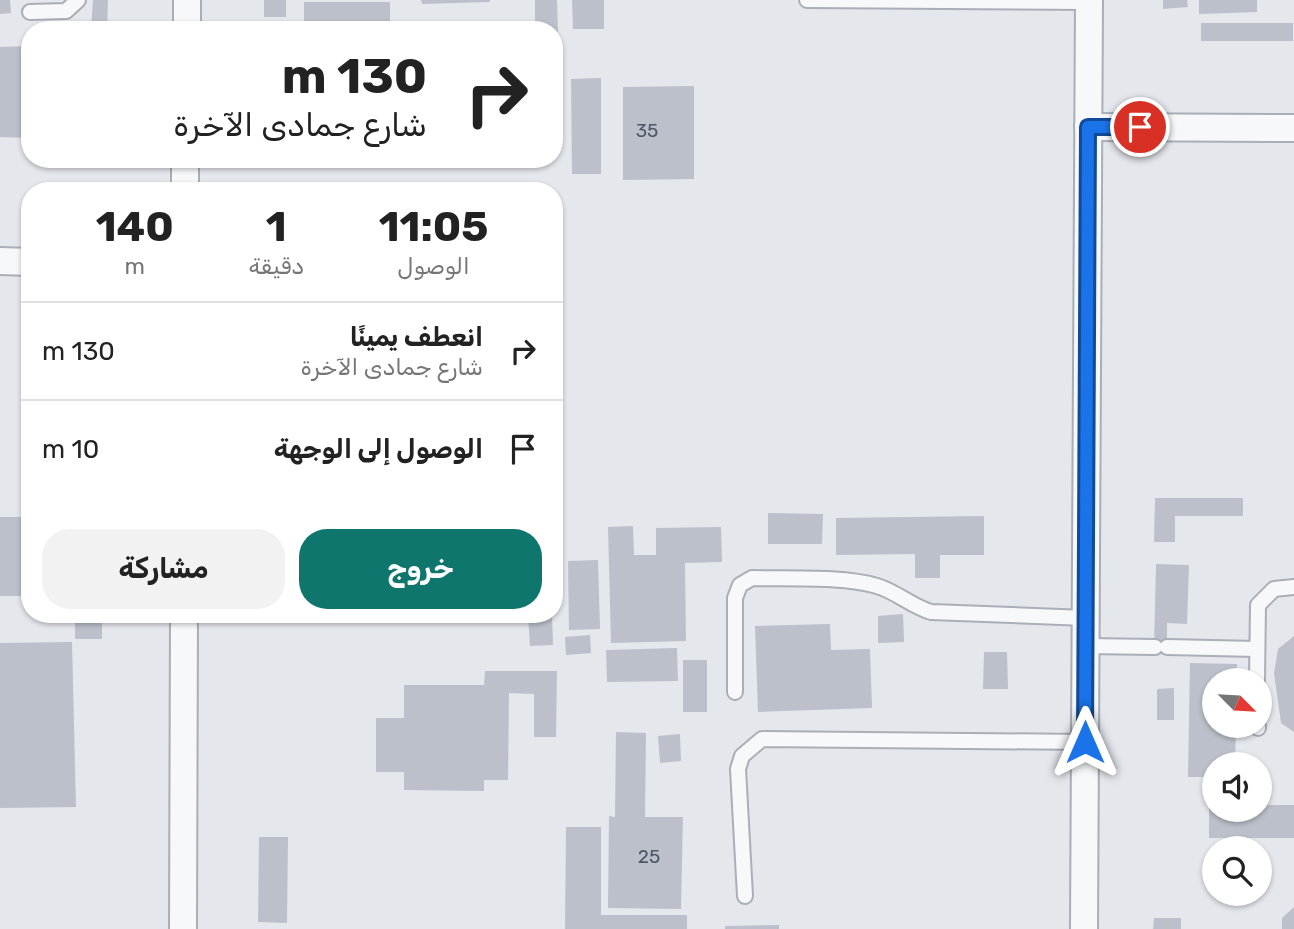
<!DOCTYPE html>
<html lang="ar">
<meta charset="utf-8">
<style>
:root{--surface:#fff;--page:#f2f2f2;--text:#222;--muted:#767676;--line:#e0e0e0;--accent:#0f766e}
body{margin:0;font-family:Rubik,"Noto Sans Arabic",sans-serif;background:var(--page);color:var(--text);direction:rtl;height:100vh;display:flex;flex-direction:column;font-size:26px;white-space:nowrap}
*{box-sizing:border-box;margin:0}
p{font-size:23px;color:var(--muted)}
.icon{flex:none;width:38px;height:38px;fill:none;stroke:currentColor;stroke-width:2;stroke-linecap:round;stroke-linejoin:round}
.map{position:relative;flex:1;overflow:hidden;direction:ltr}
.side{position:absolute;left:21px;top:182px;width:542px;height:441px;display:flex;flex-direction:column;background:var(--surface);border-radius:28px;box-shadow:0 2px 5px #0004;direction:rtl}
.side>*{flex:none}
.guide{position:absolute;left:21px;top:21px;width:542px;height:147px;border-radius:28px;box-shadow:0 2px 5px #0004;direction:rtl;background:#fff;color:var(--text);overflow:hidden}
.needle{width:46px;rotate:114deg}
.tools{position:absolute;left:1202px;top:668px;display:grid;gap:14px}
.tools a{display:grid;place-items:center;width:70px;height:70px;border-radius:50%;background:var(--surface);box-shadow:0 2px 5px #0004;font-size:35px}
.pin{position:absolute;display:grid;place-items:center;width:60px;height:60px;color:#fff;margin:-30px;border:4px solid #fff;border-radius:50%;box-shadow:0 2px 7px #0007}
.me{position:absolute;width:77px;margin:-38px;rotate:0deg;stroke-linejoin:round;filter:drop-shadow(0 0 5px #0008)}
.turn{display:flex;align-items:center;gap:24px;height:147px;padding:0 21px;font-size:32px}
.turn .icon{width:91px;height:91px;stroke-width:2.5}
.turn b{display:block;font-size:49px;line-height:60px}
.eta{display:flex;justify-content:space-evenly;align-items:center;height:119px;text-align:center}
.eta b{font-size:42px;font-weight:700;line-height:49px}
.button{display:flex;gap:14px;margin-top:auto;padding:14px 21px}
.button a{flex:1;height:80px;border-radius:28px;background:var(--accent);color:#fff;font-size:28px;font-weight:700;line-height:80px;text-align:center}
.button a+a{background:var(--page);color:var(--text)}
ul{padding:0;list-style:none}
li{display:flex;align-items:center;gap:21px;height:98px;padding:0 21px;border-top:2px solid var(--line)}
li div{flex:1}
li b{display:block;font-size:26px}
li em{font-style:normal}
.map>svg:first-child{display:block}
</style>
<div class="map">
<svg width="1294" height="929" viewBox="0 0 1294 929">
<rect width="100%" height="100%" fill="#e4e7ec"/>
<!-- building -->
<g fill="#bbc0ca">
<path d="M0,0H10L11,13L0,14Z"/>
<path d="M93,0H108L107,30H91Z"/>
<rect x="264" y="0" width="22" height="17"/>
<path d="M421,0H490V2L422,4Z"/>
<path d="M535,0H557L558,33L555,30H535Z"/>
<path d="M572,0H604V29H573Z"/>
<path d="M1163,0H1187L1188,7L1163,9Z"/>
<path d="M1199,0H1257V12L1199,14Z"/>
<rect x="304" y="2" width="86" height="28"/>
<rect x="1201" y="23" width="92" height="18"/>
<path d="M30,46V138L0,137V47Z"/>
<path d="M601,78V174H572L571,79Z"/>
<path d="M694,86V179L623,180V87Z"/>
<path d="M1155,498H1243V516H1175V542H1154Z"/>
<path d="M768,513L823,514L822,544H768Z"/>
<path d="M984,516V555H940V578H915V554L836,555V518Z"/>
<rect x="0" y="517" width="30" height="79"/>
<path d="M633,526L634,555H656V528L721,527L722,562L685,563L686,641L611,643L608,527Z"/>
<path d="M598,560L600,629L569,630L568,561Z"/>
<path d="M1156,564L1189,565L1187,624L1167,623V651L1154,650Z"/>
<rect x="75" y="614" width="27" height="25"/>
<path d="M528,614H552L553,645L530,646Z"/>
<path d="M903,614L904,642L878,643V616Z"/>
<path d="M830,624L831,650L870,649L872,708L758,712L755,626Z"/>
<path d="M590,635L591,653L566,655L565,637Z"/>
<path d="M1294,636V732L1281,723L1274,673L1278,649Z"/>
<path d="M72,642L76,807L0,808V643Z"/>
<path d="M677,648L678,681L607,682L606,650Z"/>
<path d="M984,652H1007L1008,689H983Z"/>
<rect x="683" y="660" width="24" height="52"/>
<path d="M1190,663L1237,664V681H1214V726H1236L1235,765H1214V777H1188Z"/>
<path d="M485,671H557L556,737H534V694L509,693L508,780H484V791L404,790V772H376V718H404V685H484Z"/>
<path d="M1174,688V720H1157V689Z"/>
<path d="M616,732L646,733L645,817H683L681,909L608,908L609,816L615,817Z"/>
<path d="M680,734L681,761L660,763L658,736Z"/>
<path d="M1270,805H1294V838H1209V806H1214V810H1260V806Z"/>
<path d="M566,827H601V915H687V929H565Z"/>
<path d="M259,837H288L287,923L258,922Z"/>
<path d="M1294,907V929H1282V918Z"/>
<path d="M1154,918H1181V929H1153Z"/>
<path d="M779,925V929H725V926Z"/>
</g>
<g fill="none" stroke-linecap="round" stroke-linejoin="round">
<defs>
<g id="lane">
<path d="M807,0L1089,2"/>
<path d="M30,12L66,11L78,0"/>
<path d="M1086,646L1155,647"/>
<path d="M1167,647L1257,649"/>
<path d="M1257,681L1258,605L1274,589L1294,587"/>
<path d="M735,692V598L740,585L752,578C788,579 844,576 877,586C897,592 911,606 931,612L1086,618"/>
<path d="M1258,726V728"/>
<path d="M745,896L738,769L742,756L762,739L1085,742"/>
</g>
<g id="street">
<path d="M187,30V0"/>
<path d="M1088,127L1294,128"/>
<path d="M185,191V159"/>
<path d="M0,261L30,262"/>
<path d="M183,929L184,614"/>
<path d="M1084,929L1089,0"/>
</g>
</defs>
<!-- lane casing -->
<use href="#lane" stroke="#a9aeb7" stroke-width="18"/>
<!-- street casing -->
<use href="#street" stroke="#a9aeb7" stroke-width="30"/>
<!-- lane -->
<use href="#lane" stroke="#f7f8fa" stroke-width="14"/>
<!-- street -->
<use href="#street" stroke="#f7f8fa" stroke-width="26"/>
</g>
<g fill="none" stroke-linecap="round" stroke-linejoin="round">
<defs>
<path id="route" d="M1085,742L1088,127H1140"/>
</defs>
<!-- route casing -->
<use href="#route" stroke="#114b97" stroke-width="18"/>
<!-- route -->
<use href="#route" stroke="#1a73e8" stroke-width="12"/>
</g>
<g text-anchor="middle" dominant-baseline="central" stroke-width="5" stroke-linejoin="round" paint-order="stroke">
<!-- number labels -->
<g font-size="19" fill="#4f5766">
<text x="647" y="130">35</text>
<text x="649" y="856">25</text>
</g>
</g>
</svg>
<div class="tools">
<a><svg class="needle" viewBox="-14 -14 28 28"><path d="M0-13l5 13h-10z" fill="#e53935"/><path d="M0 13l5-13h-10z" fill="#767676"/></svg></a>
<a><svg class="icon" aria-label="sound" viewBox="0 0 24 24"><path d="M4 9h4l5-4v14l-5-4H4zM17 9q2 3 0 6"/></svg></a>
<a><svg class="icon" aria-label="search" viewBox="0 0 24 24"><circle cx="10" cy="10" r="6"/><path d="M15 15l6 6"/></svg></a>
</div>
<div class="pin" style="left:1140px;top:127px;background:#d93025"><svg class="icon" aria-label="arrive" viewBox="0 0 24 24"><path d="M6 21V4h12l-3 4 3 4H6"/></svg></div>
<svg class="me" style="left:1085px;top:742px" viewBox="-20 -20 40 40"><path d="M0-17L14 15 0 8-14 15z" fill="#1a73e8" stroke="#fff" stroke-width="4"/></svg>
<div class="guide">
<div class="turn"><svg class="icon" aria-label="right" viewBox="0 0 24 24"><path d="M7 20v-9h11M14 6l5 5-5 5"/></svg><div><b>130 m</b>شارع جمادى الآخرة</div></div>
</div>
<section class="side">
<div class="eta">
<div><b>11:05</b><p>الوصول</p></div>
<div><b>1</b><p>دقيقة</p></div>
<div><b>140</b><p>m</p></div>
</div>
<ul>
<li><svg class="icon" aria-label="right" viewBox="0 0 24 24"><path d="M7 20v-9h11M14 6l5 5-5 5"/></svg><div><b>انعطف يمينًا</b><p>شارع جمادى الآخرة</p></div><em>130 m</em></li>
<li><svg class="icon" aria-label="arrive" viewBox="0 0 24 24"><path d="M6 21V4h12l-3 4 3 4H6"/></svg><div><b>الوصول إلى الوجهة</b></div><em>10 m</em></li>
</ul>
<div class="button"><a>خروج</a><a>مشاركة</a></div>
</section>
</div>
